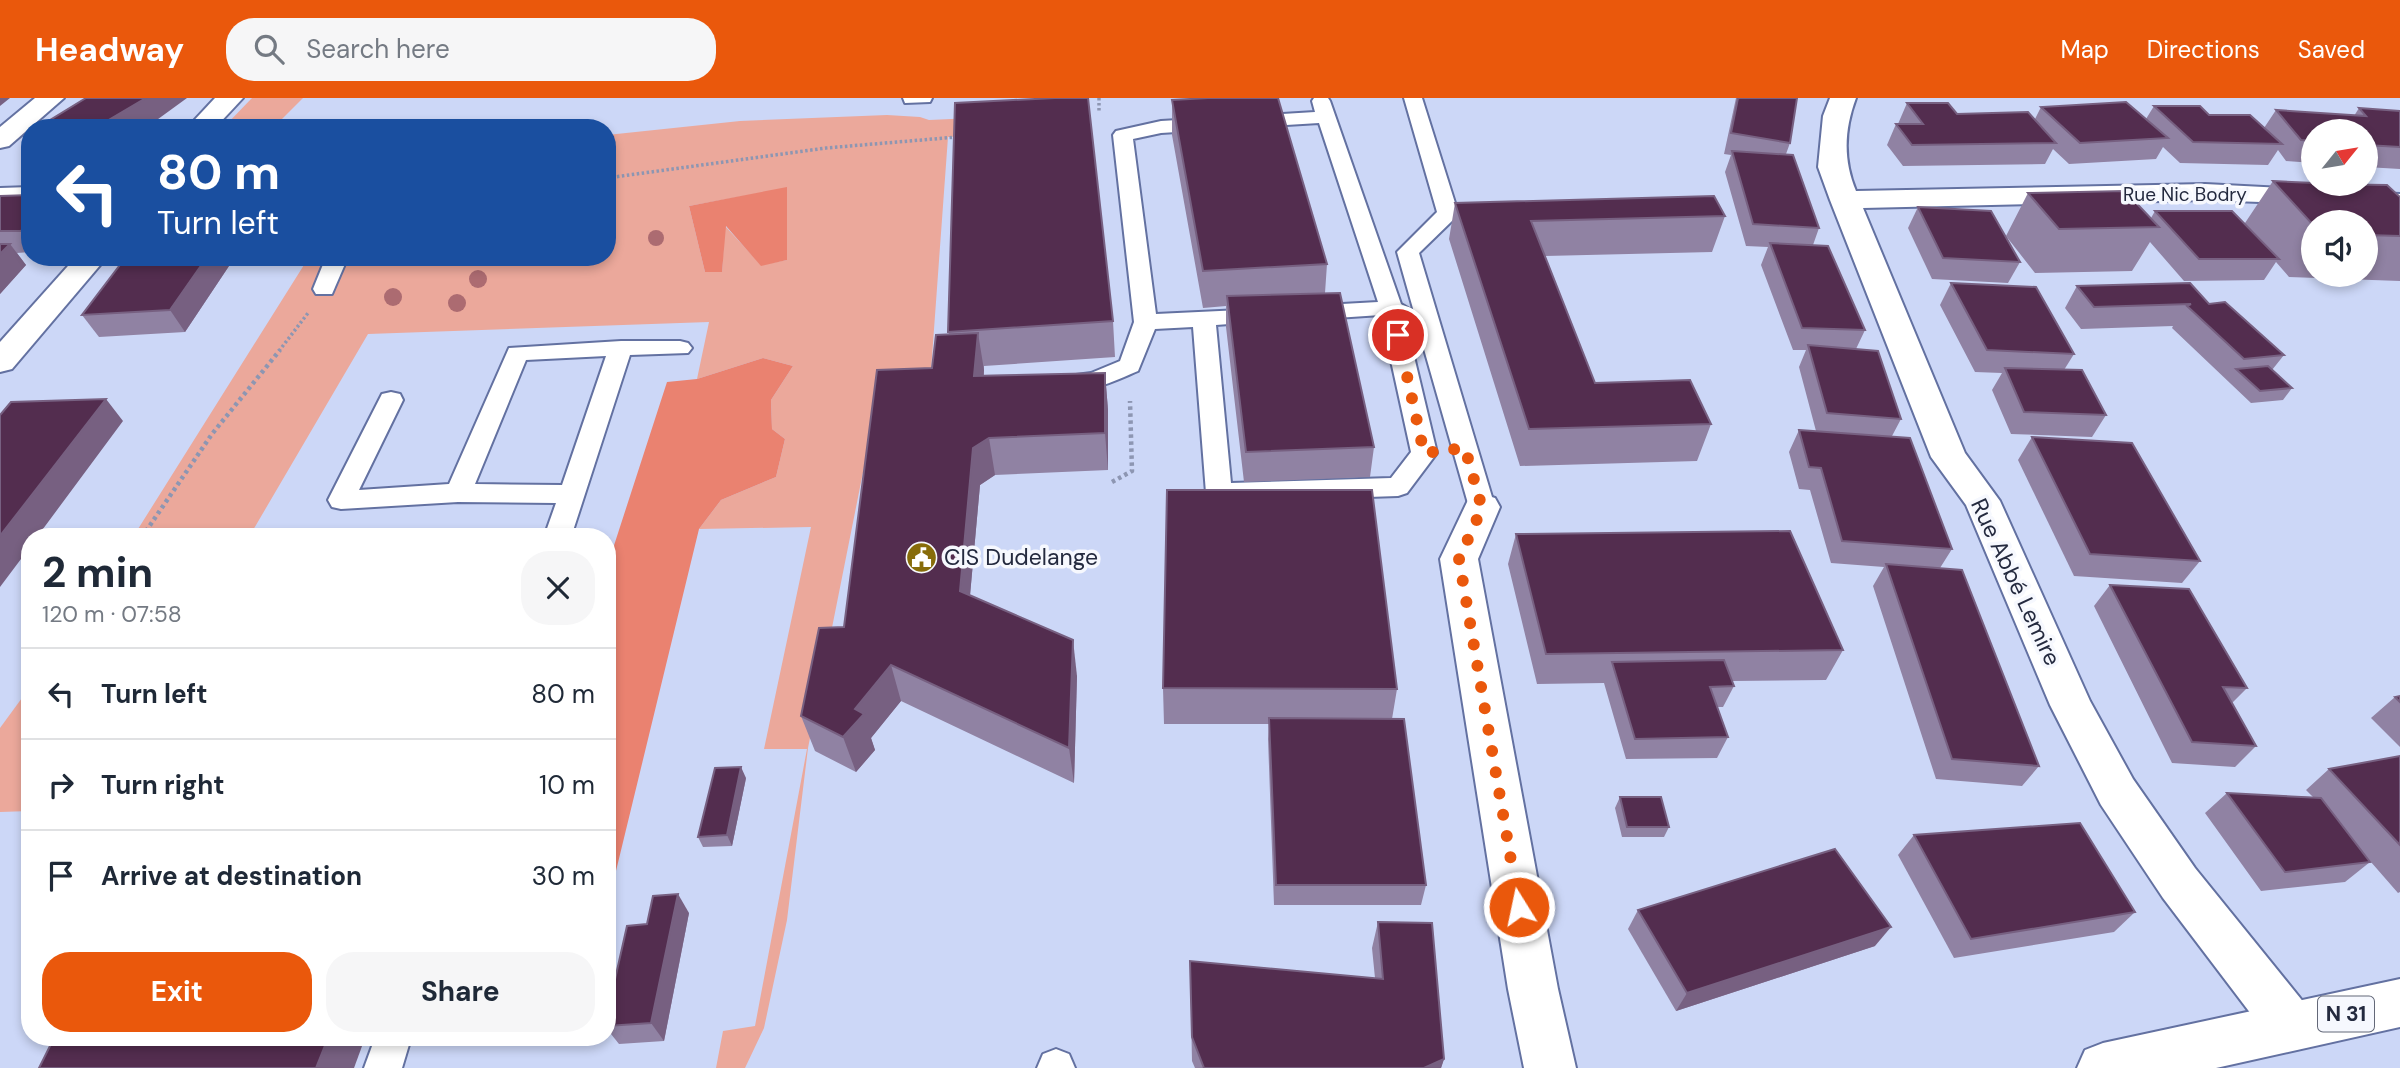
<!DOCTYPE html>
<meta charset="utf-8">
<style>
:root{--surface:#fff;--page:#f6f6f7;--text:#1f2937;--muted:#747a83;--line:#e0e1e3;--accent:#ea580c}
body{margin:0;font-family:"DM Sans",sans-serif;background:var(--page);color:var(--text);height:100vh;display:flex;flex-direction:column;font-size:26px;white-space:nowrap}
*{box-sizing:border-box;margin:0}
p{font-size:23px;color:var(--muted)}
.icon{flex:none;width:38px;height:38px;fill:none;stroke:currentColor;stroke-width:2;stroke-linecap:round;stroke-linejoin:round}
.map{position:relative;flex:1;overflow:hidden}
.side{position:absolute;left:21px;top:430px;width:595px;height:518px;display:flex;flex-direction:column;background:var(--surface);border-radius:28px;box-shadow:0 4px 10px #0003}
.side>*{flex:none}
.guide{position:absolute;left:21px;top:21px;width:595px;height:147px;border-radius:28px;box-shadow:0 4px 10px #0003;background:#1a4fa0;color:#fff;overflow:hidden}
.needle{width:46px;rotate:60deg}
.tools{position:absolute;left:2301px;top:21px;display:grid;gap:14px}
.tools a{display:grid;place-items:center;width:77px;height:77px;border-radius:50%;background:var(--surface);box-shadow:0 4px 10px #0003;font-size:35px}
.pin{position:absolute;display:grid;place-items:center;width:60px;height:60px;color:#fff;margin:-30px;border:4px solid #fff;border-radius:50%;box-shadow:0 2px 7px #0007}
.me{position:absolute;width:77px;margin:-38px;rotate:350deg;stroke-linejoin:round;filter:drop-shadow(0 0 5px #0008)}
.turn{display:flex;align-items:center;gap:24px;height:147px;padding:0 21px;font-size:32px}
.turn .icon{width:91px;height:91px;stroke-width:2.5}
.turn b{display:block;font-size:49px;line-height:60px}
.round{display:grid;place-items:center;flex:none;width:74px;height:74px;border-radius:28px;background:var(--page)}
.headline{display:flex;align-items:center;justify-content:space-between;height:119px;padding:0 21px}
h1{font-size:42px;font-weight:700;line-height:52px}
.action{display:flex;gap:14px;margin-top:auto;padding:14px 21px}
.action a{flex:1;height:80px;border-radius:28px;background:var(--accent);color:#fff;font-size:28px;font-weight:700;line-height:80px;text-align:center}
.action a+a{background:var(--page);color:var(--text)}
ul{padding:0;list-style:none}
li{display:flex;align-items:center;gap:21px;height:91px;padding:0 21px;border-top:2px solid var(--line)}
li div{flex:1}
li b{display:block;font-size:26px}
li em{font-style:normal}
header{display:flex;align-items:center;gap:42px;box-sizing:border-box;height:98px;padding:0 35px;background:var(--accent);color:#fff}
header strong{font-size:33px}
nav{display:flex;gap:38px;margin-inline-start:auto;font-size:24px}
.search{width:490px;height:63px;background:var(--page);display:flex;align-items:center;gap:18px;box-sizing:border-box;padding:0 24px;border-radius:28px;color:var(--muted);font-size:26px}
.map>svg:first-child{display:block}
</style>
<header>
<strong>Headway</strong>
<div class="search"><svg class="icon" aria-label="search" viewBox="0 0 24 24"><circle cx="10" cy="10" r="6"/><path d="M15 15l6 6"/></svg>Search here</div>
<nav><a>Map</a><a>Directions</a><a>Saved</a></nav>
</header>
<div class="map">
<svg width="2400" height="970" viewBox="0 0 2400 970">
<rect width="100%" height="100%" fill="#ccd7f7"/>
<!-- green -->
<g fill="#eba89b" fill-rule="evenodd">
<path d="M252,0H303L273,30H223Z"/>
<path d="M1087,15L1090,33L948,39L929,300L877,304L808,650L787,822L764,930L745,970H716L723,933L755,928L807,651H764L811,429L699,431L721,402L776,379L785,341L772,331L771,302L793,268L763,260L697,281L709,224L368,236L249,439H133L309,159H607V37L740,23L887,17L920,19L929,22ZM787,90V162L761,167L725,128L722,174H705L689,108Z"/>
<path d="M30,589V713L0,714V630Z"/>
</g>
<!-- forest -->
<g fill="#ea8270">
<path d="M787,89V162L761,168L726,128L722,174H705L689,108Z"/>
<path d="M763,260L793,268L771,302L772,331L785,341L776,379L721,402L699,431L607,810V469L667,284L697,281Z"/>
</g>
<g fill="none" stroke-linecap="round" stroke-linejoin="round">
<defs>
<g id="service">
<path d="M903,0H932L930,4L905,5Z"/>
<path d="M1314,0H1328L1330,3L1401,206L1414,214L1397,154L1437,114L1404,0H1422L1456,108L1497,109L1500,113L1497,117L1454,121L1419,155L1495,409L1491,416L1482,418L1473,416L1469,409L1420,237L1407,229L1437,355L1407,395L1398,398L1219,404L1210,401L1206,395L1193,229L1155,231L1138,273C1114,283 1088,297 1061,289L1058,284L1061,279L1091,275L1120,263L1134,224L1113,37L1116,33L1161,23L1315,14L1312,3ZM1319,25L1378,204L1306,208L1298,210L1295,215L1298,220L1306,222L1381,217L1411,354L1391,380L1231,385L1216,227L1270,223L1273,218L1270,213L1262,211L1156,216L1133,41L1161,35Z"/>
<path d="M326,159H348L332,196H316L313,191Z"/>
<path d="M621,243H680L688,245L692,250L688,255L630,257L571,439H544L556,405L458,404L341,411L332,409L328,402L382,296L391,294L400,296L403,302L359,392L449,386L509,250ZM606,258L562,387L475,386L526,262Z"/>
<path d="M375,940H411L402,970H364Z"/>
<path d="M1056,951L1069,956L1075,970H1037L1043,956Z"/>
</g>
<g id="minor">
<path d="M35,0H64L9,48L0,50V29Z"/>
<path d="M215,0H243L215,30H187Z"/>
<path d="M1830,0H1856C1844,32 1843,62 1856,93L2205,86L2400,96V114L2313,106L2205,102L1863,110L1965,355L2000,403L2090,603L2133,681L2195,770L2309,911L2316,928L2309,945L2291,952L2273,945L2163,800L2101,707L2050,607L1966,407L1931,359L1830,102L1818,69L1823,18Z"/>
<path d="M30,89V105L0,106V90Z"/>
<path d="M76,159H107L12,271L0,274V244Z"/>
<path d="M1482,396L1495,400L1500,409L1478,461L1558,891L1576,970H1524L1508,891L1440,461L1469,400Z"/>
</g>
<path id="primary" d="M2400,881V929L2216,970H2077L2085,952L2103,945Z"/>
</defs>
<!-- service casing -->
<use href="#service" stroke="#6371a1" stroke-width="4"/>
<!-- minor casing -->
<use href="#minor" stroke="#6371a1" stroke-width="4"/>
<!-- primary casing -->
<use href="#primary" stroke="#6371a1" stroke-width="4"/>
<!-- path-far1 -->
<g stroke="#8d96b2" stroke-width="3.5" stroke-dasharray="2.5 2.5" stroke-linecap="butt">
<path d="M1099,0V14"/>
<path d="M607,80L826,50L957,39"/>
<path d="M279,253L308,215"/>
</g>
<!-- path -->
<g stroke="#8d96b2" stroke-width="4.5" stroke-dasharray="3.5 3.5" stroke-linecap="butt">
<path d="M1112,384L1132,373L1130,303"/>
<path d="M142,439L212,336L280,252"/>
</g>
<!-- service -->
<use href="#service" fill="#fff" fill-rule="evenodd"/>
<!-- minor -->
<use href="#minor" fill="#fff" fill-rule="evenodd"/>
<!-- primary -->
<use href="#primary" fill="#fff" fill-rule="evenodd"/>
</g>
<!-- trees -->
<g fill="#ac6b71">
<circle cx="656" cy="140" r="8"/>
<circle cx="478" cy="181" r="9"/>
<circle cx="393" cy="199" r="9"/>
<circle cx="457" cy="205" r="9"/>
</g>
<!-- wall -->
<g fill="#9082a3" fill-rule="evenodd">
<path d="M1736,0H1797L1790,45L1786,56L1819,130L1813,147L1865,232L1856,251L1901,321L1892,338L1952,451L1940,470L2039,668L2022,688L1936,681L1873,488L1884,469L1831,465L1810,392L1799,391L1789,354L1799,332L1816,333L1799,269L1806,252H1793L1761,167L1768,149L1746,148L1725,74L1731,57L1724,56Z"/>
<path d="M1172,2L1327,166L1325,195L1374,349L1370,379L1244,384L1226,229V208L1203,210L1172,37Z"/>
<path d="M1907,5L1957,16L2035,21L2041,9L2146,21L2154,8L2209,17L2264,30L2276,12L2354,18L2359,10L2400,13V71L2366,69V33H2314V65L2286,63L2278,52L2268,67L2180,65L2163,49L2156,61L2069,66L2053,51L2045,66L1903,68L1887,47L1896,26H1898Z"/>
<path d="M2273,83L2400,99V183L2289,179L2276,164L2264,182L2184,183L2150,144L2132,173L2035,175L2006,138L2028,95L2151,120L2155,113L2245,125ZM2314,124H2366V177H2314Z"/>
<path d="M30,97V154L17,155L26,167L0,196V98Z"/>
<path d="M1455,105L1725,118L1712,154L1545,158L1595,285L1711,326L1697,363L1520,368L1449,141Z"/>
<path d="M1918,109L2020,164L2008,185L1932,181L1908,130Z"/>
<path d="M235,159L185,234L99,239L82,217Z"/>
<path d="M1951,185L2074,256L2064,272L2106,317L2092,339L2011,336L1992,292L2002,275L1975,274L1940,207Z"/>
<path d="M2077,188L2209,206L2284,257L2272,272L2292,290L2283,302L2251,305L2172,230L2173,228L2081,231L2065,210Z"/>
<path d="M1113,223L1115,259L984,268V277L1105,275L1108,312V372L995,377L980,387L970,498L1077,578L1074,685L901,603L871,640L875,652L856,674L815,653L801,618L844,529L932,270L949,236L948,234Z"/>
<path d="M2032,339L2200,463L2182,485L2074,478L2018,362Z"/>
<path d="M1516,436L1843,552L1826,582L1732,583L1734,588L1723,609H1717L1728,639L1717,660L1626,661L1604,585L1537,586L1508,466Z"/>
<path d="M2110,487L2247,590L2232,605L2256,648L2235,669L2172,665L2094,508Z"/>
<path d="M1163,590L1397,591L1392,621L1426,787L1421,807H1274L1268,641L1269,626H1164Z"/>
<path d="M2400,598V649L2371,620L2395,599Z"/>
<path d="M2400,658V794L2398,795L2364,756L2370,764L2345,784L2261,793L2205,715L2227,695L2313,699L2306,692L2329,671Z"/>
<path d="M746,680L732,748L703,749L698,739Z"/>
<path d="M1620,699L1669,729L1664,739H1622L1615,710Z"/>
<path d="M1914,737L2135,814L2114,834L1954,860L1898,757Z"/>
<path d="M1638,812L1875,848L1676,913L1628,831Z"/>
<path d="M689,815L664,943L619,946L607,931V917L647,826Z"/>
<path d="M1378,824L1444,961L1441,970H1195L1192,963L1190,863L1375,880L1372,850Z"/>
</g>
<!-- shaded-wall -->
<g fill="#776081">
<path d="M0,0H10L0,8Z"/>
<path d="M146,0H187L154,24L145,30H95Z"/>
<path d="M30,123V144L21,133Z"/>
<path d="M10,146L26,167L0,196V156Z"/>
<path d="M207,159H235L185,234L170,212Z"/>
<path d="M978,235L984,272L980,315L974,278Z"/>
<path d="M1105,275L1108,312V372L1105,335Z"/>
<path d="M106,301L123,323L37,439H30V449L0,489V438Z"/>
<path d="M989,340L995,377L980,387L967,530L960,493L973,350Z"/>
<path d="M1073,542L1077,578L1074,685L1069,650Z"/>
<path d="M891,567L901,603L871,640L875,652L856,674L843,639L855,611Z"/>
<path d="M741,669L746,680L732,748L727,737Z"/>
<path d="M678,796L689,815L664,943L651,925Z"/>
<path d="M1891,829L1875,848L1676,913L1687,895Z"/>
<path d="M328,940H365L354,970H316Z"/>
<path d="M1444,961L1441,970H1424Z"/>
</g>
<!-- building -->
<g fill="#532d4f" stroke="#776081" stroke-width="2">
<path d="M86,0H146L95,30H51L42,27Z"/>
<path d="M1055,0H1088L1113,223L948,234L955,5Z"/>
<path d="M1208,0H1278L1327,166L1203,173L1172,2Z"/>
<path d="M1738,0H1797L1790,45L1731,35Z"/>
<path d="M2126,4L2168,40L2080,45L2041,9Z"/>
<path d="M1907,5H1948L1957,16L2028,14L2056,45L1912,47L1896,26H1923Z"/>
<path d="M2154,8H2200L2209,17H2250L2282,46L2193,44Z"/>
<path d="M2359,10L2400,13V49L2366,47V33H2314V43L2301,42L2276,12L2366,18Z"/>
<path d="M1732,53L1793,57L1819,130L1753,126Z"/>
<path d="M2273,83L2314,85V86L2387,87L2400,99V138L2366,137V124H2314V128Z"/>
<path d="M2125,93L2159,129L2059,131L2028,95Z"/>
<path d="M30,97V123L21,133H0V98Z"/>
<path d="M1714,98L1725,118L1531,123L1595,285L1690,282L1711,326L1529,331L1455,105Z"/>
<path d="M1918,109L1991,113L2020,164L1943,160Z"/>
<path d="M2155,113H2232L2279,161H2199Z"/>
<path d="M1770,145L1828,148L1865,232L1802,230Z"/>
<path d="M0,146H10L0,156Z"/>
<path d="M126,159H207L170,212L82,217Z"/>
<path d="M1951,185L2036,189L2074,256L1987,252Z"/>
<path d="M2190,185L2209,206L2225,204L2284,257L2244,261L2187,208L2191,206L2094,209L2077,188Z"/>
<path d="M1340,195L1374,349L1246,354L1227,198Z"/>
<path d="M978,235L974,278L1105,275V335L989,340L973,350L960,493L1073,542L1069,650L891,567L855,611L864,616L843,639L801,618L819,530L844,529L877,272L932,270L936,237Z"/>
<path d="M1808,247L1878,253L1901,321L1827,315Z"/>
<path d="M2268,268L2292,290L2260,293L2236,271Z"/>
<path d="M2005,270L2082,272L2106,317L2024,314Z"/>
<path d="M106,301L0,438V317L11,304Z"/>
<path d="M1799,332L1910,340L1952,451L1842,443L1821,370L1809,369Z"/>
<path d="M2032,339L2132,345L2200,463L2090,456Z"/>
<path d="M1167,392H1372L1397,591L1163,590Z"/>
<path d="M1790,433L1843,552L1546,556L1516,436Z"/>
<path d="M1886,466L1962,472L2039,668L1952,661Z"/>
<path d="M2110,487L2189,491L2247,590L2223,589L2256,648L2192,644Z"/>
<path d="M1724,562L1734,588L1710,589L1728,639L1635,641L1612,564Z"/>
<path d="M2400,598V604L2395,599Z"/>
<path d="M1269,620L1404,621L1426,787H1276Z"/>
<path d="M2400,658V747L2329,671Z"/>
<path d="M741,669L727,737L698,739L715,670Z"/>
<path d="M2227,695L2321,700L2370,764L2285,774Z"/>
<path d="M1620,699H1661L1669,729H1627Z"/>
<path d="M2080,725L2135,814L1971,841L1914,737Z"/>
<path d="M1835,751L1891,829L1687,895L1638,812Z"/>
<path d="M678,796L651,925L607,928V917L627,828L647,826L653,798Z"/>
<path d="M1378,824L1432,825L1444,961L1424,970H1204L1192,939L1190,863L1383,881Z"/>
<path d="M54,940H328L316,970H39Z"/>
</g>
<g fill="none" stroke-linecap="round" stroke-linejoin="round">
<!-- route -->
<path stroke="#ea580c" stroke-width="12" stroke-dasharray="0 21.6" d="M1398,237L1424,355L1465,350L1482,410L1459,461L1519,809"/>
</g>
<!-- icons -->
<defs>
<symbol id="civic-disc" viewBox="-11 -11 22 22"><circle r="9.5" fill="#876c0a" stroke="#f6f8fe"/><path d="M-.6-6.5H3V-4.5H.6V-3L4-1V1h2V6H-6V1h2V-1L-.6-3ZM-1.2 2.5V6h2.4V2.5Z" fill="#fff"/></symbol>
</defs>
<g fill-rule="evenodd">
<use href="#civic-disc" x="904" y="442" width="35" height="35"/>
</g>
<g text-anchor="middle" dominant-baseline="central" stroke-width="7" stroke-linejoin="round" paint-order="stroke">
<!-- far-street labels -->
<g font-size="19" fill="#242a3f" stroke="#f6f8fe">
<text x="2185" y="96">Rue Nic Bodry</text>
</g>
<!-- shield labels -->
<rect fill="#f6f8fe" stroke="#636878" stroke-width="2" x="2318" y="898.5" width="56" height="35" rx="5"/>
<g font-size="21" font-weight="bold" fill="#242a3f">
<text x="2346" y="916">N 31</text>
</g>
<!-- poi labels -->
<g font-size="23" fill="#242a3f" stroke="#f6f8fe" text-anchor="start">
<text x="944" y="459">CIS Dudelange</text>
</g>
<!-- street labels -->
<g font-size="23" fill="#242a3f" stroke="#f6f8fe">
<text transform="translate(2016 484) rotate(65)">Rue Abbé Lemire</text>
</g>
</g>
</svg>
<div class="tools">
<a><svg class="needle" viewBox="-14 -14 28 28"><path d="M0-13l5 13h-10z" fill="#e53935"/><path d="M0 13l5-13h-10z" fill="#747a83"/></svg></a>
<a><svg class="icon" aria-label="sound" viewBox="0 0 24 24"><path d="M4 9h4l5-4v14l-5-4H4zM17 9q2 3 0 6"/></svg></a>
</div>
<div class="pin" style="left:1398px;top:237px;background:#d93025"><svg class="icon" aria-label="arrive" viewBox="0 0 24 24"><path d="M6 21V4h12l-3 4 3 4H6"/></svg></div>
<svg class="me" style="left:1519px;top:809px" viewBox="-20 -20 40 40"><circle r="17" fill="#ea580c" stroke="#fff" stroke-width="3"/><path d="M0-11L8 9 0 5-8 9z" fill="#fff"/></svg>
<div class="guide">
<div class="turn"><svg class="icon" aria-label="left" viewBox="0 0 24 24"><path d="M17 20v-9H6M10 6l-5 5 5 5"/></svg><div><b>80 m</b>Turn left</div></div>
</div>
<section class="side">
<div class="headline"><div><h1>2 min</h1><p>120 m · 07:58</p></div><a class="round"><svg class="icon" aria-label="close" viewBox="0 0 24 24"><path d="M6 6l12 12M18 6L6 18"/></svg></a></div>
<ul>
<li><svg class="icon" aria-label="left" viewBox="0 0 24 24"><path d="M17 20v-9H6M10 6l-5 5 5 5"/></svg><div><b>Turn left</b></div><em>80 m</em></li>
<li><svg class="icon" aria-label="right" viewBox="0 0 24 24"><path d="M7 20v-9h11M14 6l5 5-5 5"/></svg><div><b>Turn right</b></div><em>10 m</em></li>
<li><svg class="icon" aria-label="arrive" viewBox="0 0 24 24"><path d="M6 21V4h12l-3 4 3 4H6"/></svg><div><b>Arrive at destination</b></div><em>30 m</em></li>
</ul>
<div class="action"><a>Exit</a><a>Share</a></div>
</section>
</div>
